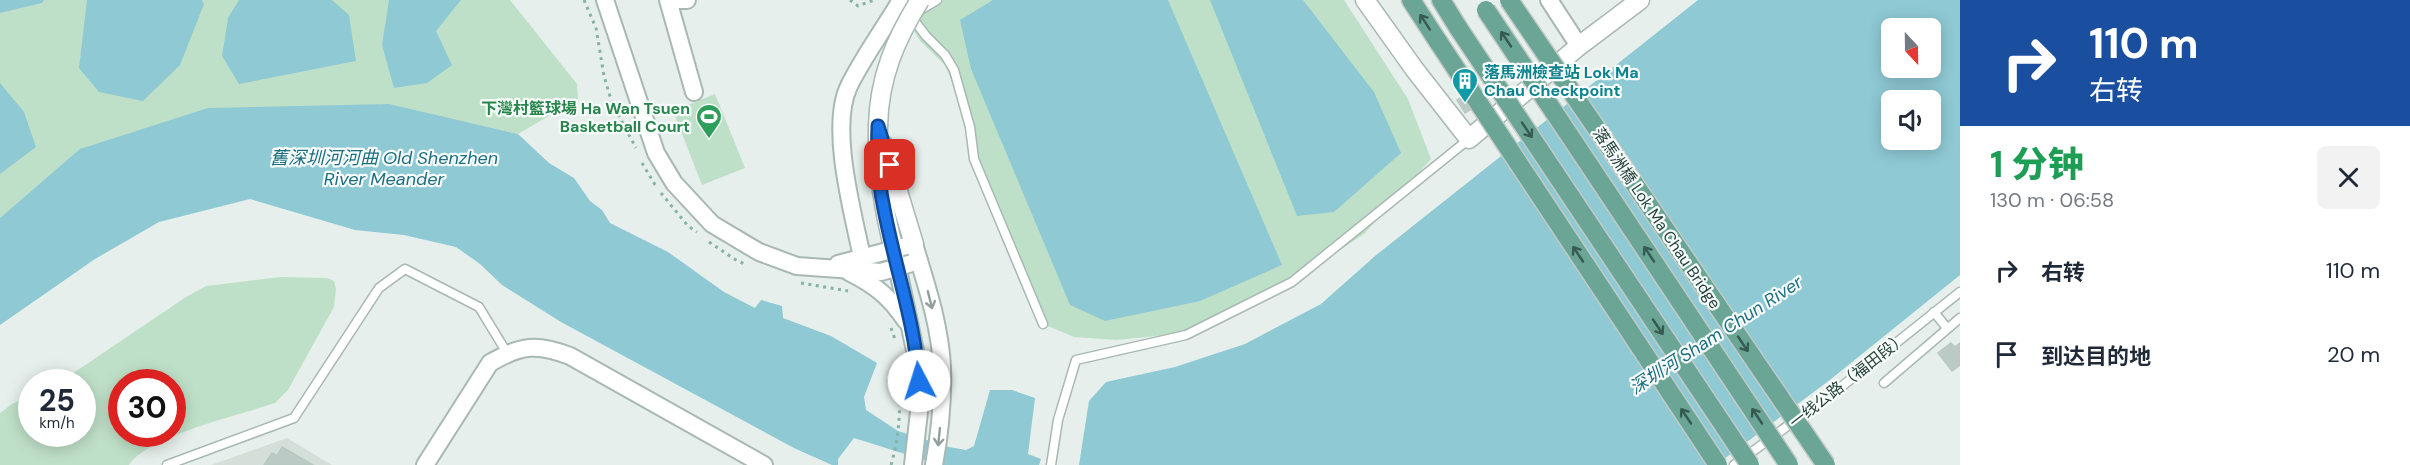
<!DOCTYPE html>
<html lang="zh">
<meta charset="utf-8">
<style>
:root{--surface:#fff;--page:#f2f2f3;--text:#1f2937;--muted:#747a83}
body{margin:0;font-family:"DM Sans","Noto Sans SC",sans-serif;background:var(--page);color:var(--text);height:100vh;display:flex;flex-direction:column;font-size:22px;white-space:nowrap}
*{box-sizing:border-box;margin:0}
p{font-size:20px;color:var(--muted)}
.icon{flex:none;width:33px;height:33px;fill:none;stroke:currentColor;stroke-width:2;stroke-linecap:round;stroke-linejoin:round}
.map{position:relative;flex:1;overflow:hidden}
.sheet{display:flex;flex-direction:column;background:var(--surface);width:450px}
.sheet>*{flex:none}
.banner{background:#1a4fa0;color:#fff;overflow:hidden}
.needle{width:39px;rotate:158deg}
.fabs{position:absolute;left:1881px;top:18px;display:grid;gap:12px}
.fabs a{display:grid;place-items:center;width:60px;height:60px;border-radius:9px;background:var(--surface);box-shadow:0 3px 15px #0003;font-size:30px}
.speed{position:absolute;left:18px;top:369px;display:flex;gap:12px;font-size:30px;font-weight:700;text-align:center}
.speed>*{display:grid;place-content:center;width:78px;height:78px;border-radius:50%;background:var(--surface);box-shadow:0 3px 15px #0003;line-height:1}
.speed small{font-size:15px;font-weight:400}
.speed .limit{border:9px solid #d22;background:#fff;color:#111}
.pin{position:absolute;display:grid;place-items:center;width:51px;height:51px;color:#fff;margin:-26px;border-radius:12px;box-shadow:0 3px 9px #0006}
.me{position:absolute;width:66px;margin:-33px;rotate:355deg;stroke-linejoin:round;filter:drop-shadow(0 0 4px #0008)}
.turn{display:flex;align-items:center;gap:21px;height:126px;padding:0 30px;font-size:27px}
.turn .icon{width:78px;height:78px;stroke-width:2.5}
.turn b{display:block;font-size:42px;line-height:51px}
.round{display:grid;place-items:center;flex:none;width:63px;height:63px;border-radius:9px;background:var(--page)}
.headline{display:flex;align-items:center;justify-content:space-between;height:102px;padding:0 30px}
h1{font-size:36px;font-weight:800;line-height:45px;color:#1e9e55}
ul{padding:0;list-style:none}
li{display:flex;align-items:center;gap:18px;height:84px;padding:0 30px}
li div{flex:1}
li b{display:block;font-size:22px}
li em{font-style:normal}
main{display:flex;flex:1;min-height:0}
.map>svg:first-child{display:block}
</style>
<main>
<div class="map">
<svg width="1960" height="465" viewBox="0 0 1960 465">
<rect width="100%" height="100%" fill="#e6efeb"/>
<!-- built -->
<path fill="#d4dfda" d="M287,438L332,465H211Z"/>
<!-- green -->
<g fill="#bfe0c8" fill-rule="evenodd">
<path d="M0,0H510L577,84L578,99L518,134L380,104L6,214L0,218Z"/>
<path d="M897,0H1344L1408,99L1431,159L1364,234L1256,306L1193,332L1117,340L1074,337L1043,324L974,159L970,127L945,65L920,41Z"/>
<path d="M715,94L745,168L702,185L673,111Z"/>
<path d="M280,277L327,278L334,281L336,289L334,307L288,390L275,403C240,415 147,436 129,465H0V413L12,404L31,395L32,434H82V382H60L186,297L206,286ZM172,382V434H122V382Z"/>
</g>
<!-- water -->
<g fill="#8ec9d4" fill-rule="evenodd">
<path d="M0,0H44L42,3L0,13Z"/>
<path d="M87,0H202L204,4L180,65L143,101L99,92L79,68Z"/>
<path d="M239,0H332L349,15L356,61L239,84L222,56L228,18Z"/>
<path d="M389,0H461L436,31L452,65L427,83L394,88L382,45Z"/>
<path d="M993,0H1168L1282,265L1200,301L1105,321L1070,305L971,69L960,20Z"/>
<path d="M1210,0H1303L1374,92L1401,153L1334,212L1297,216Z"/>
<path d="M1698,0H1960V275L1831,379L1716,465H1079L1089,401L1106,382L1175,367L1245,344L1321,304L1375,256ZM1892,28H1930V68H1892ZM1892,100H1930V140H1892Z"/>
<path d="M0,83L24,112L36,147L0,174Z"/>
<path d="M389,104L518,134L549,163L574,178L590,201L602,210L610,223L668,252L724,292L755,308L761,300L782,306L783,318L831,336L877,363L864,397L866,410L898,431L949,447L966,450L974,446L990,390H1012L1035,398L1028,454L1041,459L1039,465H940L854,438L838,459V465H832L794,448L561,322L502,285L480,264L456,247L404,235L355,230L250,199L159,222L95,259L0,325V218L80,149L208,108Z"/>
</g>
<!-- building -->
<g fill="#bbcac4" stroke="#b8c9c2" stroke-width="1.5">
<path d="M1465,95L1473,108L1465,113L1457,100Z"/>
<path d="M1951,343L1955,347L1960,343V365L1952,371L1938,353Z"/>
<path d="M282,447L313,465H264L272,453L277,456Z"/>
</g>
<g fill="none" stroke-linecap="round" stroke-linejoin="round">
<defs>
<g id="service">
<path d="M917,12L937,0"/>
<path d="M910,15L926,36L945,55L954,70L970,127L974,159L1043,324"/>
<path d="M1934,312L1947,328"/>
<path d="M1884,383L1960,318"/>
<path d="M167,465L294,418L379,288L405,269L479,307L507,353"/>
<path d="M1051,465L1058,420L1076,360L1186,335L1292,282L1469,139"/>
<path d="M1734,465L1841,387L1960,292"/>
</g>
<g id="minor">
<path d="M605,0L656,153L674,183L712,224L759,252L797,266L881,272L919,261"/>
<path d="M668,0L694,92"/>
<path d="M674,0H687"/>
<path d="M1549,0L1579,46"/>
<path d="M895,256L917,360L920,403L913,465"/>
<path d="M862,257C853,213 829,127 849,86C863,57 884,29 901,0"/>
<path d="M838,264L914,244C926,284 940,325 942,367C943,400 940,433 934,465"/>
<path d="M849,272C875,285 890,297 906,321"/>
<path d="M425,465L490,363C521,345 537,343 570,356L764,465"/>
</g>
<g id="tertiary">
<path d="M1365,0L1415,70L1469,139L1579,46L1640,0"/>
<path d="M878,126C877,169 883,208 894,250"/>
<path d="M884,145L914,244"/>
</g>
<g id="primary">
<path d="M1411,0L1439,43"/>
<path d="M1441,0L1459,29"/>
</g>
</defs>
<!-- service casing -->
<use href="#service" stroke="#a8b8b2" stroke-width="11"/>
<!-- minor casing -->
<use href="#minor" stroke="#a8b8b2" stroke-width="20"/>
<!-- tertiary casing -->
<use href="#tertiary" stroke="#a8b8b2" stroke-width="21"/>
<!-- primary casing -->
<use href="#primary" stroke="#c2cac8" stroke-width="21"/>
<!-- path -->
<g stroke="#86b3a5" stroke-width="3" stroke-dasharray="3 4.5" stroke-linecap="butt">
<path d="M584,0L596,28L604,76L612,103L636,148"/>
<path d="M850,0L858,6L874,0"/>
<path d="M642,163L657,188"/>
<path d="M661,193L688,226L697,232"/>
<path d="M709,242L736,260L747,265"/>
<path d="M801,283L848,291"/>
<path d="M891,328L896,342"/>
<path d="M891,465C902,427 900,396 899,357"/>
</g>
<!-- service -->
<use href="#service" stroke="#fff" stroke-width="8"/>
<!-- minor -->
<use href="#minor" stroke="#fff" stroke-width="16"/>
<!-- tertiary -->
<use href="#tertiary" stroke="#fff" stroke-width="18"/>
<!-- primary -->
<use href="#primary" stroke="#6aa596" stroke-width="18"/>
<defs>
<path id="tertiary-bridge" d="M878,126C879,78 895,40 920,0"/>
<g id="primary-bridge">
<path d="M1509,0L1826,465"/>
<path d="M1486,10L1789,465"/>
<path d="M1459,29L1750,465"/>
<path d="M1439,43L1718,465"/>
</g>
</defs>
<!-- tertiary-bridge casing -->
<use href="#tertiary-bridge" stroke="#a8b8b2" stroke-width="21" stroke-linecap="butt"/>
<!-- primary-bridge casing -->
<use href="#primary-bridge" stroke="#c2cac8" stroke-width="21" stroke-linecap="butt"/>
<!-- tertiary-bridge -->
<use href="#tertiary-bridge" stroke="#fff" stroke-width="18"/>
<!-- primary-bridge -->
<use href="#primary-bridge" stroke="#6aa596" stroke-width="18"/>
</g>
<!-- one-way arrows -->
<defs><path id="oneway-shaft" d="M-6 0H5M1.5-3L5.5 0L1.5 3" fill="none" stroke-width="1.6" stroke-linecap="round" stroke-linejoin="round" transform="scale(1.5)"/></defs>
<g stroke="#365b51">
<use href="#oneway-shaft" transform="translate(1425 22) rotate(-123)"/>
<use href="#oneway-shaft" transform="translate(1506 39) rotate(-124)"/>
<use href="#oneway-shaft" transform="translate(1527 130) rotate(56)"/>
<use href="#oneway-shaft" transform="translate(1578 254) rotate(-124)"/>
<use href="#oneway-shaft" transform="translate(1649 254) rotate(-124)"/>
<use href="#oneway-shaft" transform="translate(1658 327) rotate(56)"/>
<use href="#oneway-shaft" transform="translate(1743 344) rotate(56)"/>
<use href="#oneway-shaft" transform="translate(1686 416) rotate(-124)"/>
<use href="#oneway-shaft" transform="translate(1757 416) rotate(-124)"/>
</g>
<g stroke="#92a09c">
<use href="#oneway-shaft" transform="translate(930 300) rotate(76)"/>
<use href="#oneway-shaft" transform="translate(939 437) rotate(96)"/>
</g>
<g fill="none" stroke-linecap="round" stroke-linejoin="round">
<defs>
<path id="route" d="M890,165L878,126C877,154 878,182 884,209C895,267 915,323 919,381"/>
</defs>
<!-- route casing -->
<use href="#route" stroke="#114b97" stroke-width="15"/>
<!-- route -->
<use href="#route" stroke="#1a73e8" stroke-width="10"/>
</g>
<!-- icons -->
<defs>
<symbol id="building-pin" viewBox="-11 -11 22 30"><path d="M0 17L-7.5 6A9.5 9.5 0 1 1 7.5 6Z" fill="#0f9aa8" stroke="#f7fbf9"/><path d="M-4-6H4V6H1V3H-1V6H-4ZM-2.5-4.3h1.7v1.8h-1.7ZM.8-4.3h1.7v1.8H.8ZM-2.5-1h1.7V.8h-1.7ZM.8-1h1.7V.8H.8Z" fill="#fff"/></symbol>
<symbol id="stadium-pin" viewBox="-11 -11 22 30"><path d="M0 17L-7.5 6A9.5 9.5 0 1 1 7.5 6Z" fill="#2e9e5b" stroke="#f7fbf9"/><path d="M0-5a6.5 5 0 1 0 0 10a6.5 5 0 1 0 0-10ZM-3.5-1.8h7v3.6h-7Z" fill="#fff"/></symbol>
</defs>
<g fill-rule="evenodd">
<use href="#building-pin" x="1450" y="66" width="30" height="40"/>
<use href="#stadium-pin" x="694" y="102" width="30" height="40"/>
</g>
<g text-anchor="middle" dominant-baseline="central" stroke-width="4.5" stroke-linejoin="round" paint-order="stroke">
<!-- culture labels -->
<g font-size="16" font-weight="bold" fill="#0d838f" stroke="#f7fbf9" text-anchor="start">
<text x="1484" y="72">落馬洲檢查站 Lok Ma<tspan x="1484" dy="18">Chau Checkpoint</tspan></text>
</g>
<!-- leisure labels -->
<g font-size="16" font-weight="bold" fill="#27864d" stroke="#f7fbf9" text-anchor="end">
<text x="690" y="108">下灣村籃球場 Ha Wan Tsuen<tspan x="690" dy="18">Basketball Court</tspan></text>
</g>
<!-- street labels -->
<g font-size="16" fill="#24423a" stroke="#f7fbf9">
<text transform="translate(1657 218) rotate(56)">落馬洲橋 Lok Ma Chau Bridge</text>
<text transform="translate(1848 380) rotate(-38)">一线公路（福田段）</text>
</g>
<!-- water labels -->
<g font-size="18" font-style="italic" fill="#1c6f80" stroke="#f7fbf9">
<text x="384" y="158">舊深圳河河曲 Old Shenzhen<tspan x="384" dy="21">River Meander</tspan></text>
<text transform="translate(1716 335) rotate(-33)">深圳河 Sham Chun River</text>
</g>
</g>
</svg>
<div class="fabs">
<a><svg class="needle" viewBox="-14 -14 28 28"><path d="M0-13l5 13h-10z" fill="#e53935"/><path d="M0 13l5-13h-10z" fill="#747a83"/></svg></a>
<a><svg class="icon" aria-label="sound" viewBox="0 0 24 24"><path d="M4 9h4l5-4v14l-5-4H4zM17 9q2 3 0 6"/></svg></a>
</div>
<div class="speed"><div>25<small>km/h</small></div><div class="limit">30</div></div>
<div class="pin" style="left:890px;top:165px;background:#d93025"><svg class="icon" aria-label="arrive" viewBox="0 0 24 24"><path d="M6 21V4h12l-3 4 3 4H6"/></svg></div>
<svg class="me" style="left:919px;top:381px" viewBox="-20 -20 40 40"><circle r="19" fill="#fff"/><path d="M0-13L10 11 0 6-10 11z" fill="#1a73e8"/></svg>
</div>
<section class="sheet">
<div class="banner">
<div class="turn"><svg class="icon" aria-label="right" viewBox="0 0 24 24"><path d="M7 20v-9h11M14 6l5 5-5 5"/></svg><div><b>110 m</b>右转</div></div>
</div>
<div class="headline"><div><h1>1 分钟</h1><p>130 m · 06:58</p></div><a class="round"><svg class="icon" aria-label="close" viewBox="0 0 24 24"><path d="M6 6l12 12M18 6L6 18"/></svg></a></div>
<ul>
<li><svg class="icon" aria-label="right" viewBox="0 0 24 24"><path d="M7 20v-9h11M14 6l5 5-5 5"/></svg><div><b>右转</b></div><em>110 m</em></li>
<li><svg class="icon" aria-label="arrive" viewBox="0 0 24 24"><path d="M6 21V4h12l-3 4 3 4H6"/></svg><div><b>到达目的地</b></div><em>20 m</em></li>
</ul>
</section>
</main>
